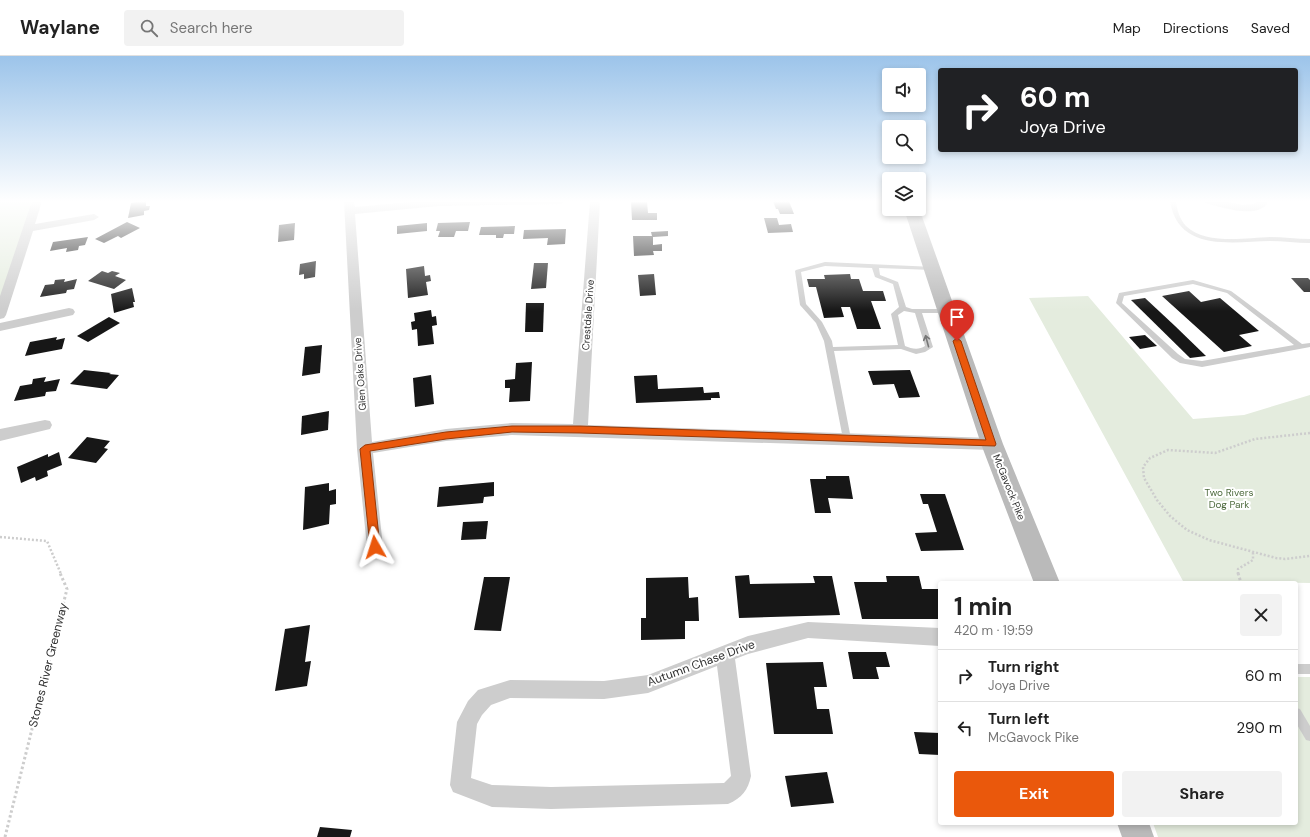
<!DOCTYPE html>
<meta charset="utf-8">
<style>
:root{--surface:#fff;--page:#f2f2f2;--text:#222;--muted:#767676;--line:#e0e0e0;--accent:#ea580c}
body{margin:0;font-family:"DM Sans",sans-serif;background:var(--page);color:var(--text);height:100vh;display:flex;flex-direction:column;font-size:15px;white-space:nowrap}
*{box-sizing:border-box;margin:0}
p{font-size:13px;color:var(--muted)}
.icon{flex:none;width:22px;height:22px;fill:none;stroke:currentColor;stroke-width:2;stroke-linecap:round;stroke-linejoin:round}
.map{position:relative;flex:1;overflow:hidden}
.side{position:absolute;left:938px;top:525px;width:360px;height:244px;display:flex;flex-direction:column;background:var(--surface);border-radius:4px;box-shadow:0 2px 6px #0003}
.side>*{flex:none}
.banner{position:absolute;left:938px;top:12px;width:360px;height:84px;border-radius:4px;box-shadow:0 2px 6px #0003;background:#202124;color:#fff;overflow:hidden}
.tools{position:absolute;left:882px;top:12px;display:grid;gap:8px}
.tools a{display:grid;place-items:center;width:44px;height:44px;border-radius:4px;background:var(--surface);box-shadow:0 2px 6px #0003;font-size:20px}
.pin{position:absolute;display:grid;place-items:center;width:34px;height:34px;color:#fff;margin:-41px -17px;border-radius:50% 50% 50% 0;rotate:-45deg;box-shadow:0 0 4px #0007}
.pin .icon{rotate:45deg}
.me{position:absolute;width:44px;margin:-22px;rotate:354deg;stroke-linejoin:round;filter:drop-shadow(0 0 3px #0008)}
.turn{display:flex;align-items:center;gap:14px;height:84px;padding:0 16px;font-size:18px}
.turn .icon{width:52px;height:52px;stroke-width:2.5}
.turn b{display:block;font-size:28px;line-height:34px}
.round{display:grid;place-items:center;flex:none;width:42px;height:42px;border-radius:4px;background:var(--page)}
.head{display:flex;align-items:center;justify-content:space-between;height:68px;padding:0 16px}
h1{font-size:24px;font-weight:700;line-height:30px}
.cta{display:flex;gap:8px;margin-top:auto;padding:8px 16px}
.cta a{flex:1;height:46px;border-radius:4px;background:var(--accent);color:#fff;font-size:16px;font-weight:700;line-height:46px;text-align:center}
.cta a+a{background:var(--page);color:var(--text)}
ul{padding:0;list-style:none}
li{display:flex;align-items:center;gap:12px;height:52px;padding:0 16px;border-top:1px solid var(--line)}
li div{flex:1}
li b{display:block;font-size:15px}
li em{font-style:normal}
header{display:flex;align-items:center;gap:24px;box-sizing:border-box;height:56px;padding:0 20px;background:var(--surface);border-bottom:1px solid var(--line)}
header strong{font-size:19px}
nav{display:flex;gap:22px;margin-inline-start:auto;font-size:14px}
.search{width:280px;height:36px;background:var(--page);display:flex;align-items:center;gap:10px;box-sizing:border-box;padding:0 14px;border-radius:4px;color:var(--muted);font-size:15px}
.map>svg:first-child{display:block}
</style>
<header>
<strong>Waylane</strong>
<div class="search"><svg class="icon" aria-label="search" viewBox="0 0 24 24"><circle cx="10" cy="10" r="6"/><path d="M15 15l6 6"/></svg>Search here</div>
<nav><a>Map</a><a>Directions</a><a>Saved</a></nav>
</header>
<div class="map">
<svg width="1310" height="781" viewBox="0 0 1310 781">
<rect width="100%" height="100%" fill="#fff"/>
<!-- green -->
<g fill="#e4ecde">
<path d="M0,145H37L0,259Z"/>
<path d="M1088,240L1193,363L1244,359L1310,339V527L1183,525L1029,242Z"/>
<path d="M1296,621H1310V781H1158L1153,767H1296Z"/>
</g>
<!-- building -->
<g fill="#171717">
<path d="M140,145H146V150H150L149,154L144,155V159L128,162L131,147Z"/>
<path d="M773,145H789L794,158H780L778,153H776Z"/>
<path d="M631,146H647L648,157H657V164H632Z"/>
<path d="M764,162H777L779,169L791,168L793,176L768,177Z"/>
<path d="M127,166L140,172L121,182L118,180L104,187L95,183Z"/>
<path d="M470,166L468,175H456L454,181H438L440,175H436L438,167Z"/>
<path d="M295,167L294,184L278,186L279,169Z"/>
<path d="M427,167V175L397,178V170Z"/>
<path d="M515,170L514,178H504L503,182H496V179H479L481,171Z"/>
<path d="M566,173L565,188L547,189L548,182L523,183L524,174Z"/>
<path d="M668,175V180L653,181V189L662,188V195H653L654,199L634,200L633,180H652L651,176Z"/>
<path d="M88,181L85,189L79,190L78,194L66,196L67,192L50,195L53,186Z"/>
<path d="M316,205L315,221L304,223V218L299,219L300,208Z"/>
<path d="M534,207H548L546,232L531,233Z"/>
<path d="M424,210L425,220L430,219L431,225L426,226L428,239L408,242L406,213Z"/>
<path d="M102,215L108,217L112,215L120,217L115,220L126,224L114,233L88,225Z"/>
<path d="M654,218L656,239L640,240L638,219Z"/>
<path d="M850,218L851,223H859L863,235H883L886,245H871L881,273H857L850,251H841L844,261L824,262L816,231H809L807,223H825L824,219Z"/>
<path d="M1291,222H1308L1310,224V236H1304Z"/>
<path d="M65,223L64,226L77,223L74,233L67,234L66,237L40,241L45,229L54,228L55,224Z"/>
<path d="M132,232L135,246H133L134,251L114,257L111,238Z"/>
<path d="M1189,235L1201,246L1220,242L1259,275L1239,279L1252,290L1224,296L1162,240Z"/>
<path d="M1145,242L1175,270L1206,300L1190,302L1131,244Z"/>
<path d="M526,247H544L543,276H525Z"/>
<path d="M431,254L432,261L436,260L437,269L432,270L434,288L418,290L417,273L412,274L411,266L415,265L414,257Z"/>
<path d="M109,261L120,267L88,286L77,280Z"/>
<path d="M1145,279L1157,290L1140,293L1129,281Z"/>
<path d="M57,281L56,284L65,282L62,293L25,300L30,286Z"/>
<path d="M322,289L320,317L302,320L305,291Z"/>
<path d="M532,306L530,345L509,346L510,332H505V324L515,323L516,307Z"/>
<path d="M84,314L111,317L109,318L119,319L107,333L70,328Z"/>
<path d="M910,314L920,341L899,342L894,328L873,329L868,315Z"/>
<path d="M431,319L434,348L415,351L413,322Z"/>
<path d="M657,319L658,333L703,331L704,337L719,336L720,342H711V344L636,347L634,320Z"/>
<path d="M46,321L44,326L60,323L56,335L46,336L45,340L14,345L20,330L32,328L33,323Z"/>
<path d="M329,355L328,374L301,379L302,360Z"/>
<path d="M87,381L110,385L104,392L108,393L96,407L68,402Z"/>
<path d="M59,396L62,409L47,415L48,420L36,425L35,421L21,427L17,411L48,398V401Z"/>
<path d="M826,420H849L853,443L828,442L831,457H815L810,423H826Z"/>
<path d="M494,426V440L484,441L483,447L437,451L439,431Z"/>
<path d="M329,427V435L336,433V448L330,449L329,468L303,474L305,431Z"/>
<path d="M920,438H945L964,494L921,495L915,477L937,476L928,448H923Z"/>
<path d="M488,465L486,483L461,484L463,466Z"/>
<path d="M749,519L750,528L815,527L813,520H832L840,559L739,562L735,520Z"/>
<path d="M886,520H919L922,533H940V563H862L854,526H887Z"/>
<path d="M484,521H510L501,575L474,574Z"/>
<path d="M688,521L689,542L698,541L699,565H685V583L641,584V562H646V522Z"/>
<path d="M310,569L305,606L311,605L307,630L275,635L285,573Z"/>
<path d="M848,596H886L890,611H876L879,623H853Z"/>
<path d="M823,606L827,631H814L817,653H829L833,678H774L766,607Z"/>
<path d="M914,676L940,677V699L919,698Z"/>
<path d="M827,716L834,747L791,751L785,720Z"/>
<path d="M320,771L352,774L350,781H317Z"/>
</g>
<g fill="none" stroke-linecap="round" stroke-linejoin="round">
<!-- path-far1 -->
<g stroke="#cdcdcd" stroke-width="2.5" stroke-dasharray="2 2" stroke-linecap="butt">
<path d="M1310,377L1255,383L1215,397L1168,394L1150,402L1143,411L1144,422L1157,444L1170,460L1187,474L1209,484L1276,502L1285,503L1310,500"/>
<path d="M0,481L47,485L61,518"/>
<path d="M1238,518V513L1253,504V496"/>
</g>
<!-- path -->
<g stroke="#cdcdcd" stroke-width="3" stroke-dasharray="2.5 2.5" stroke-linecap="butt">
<path d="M1238,517L1241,527"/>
<path d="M5,781L67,533L60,517"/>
</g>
<!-- lane -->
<g fill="#cdcdcd" fill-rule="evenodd">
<path d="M1170,145H1176C1177,154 1180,164 1186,170C1205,189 1246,182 1270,181C1283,181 1297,183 1310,183V187C1297,187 1283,185 1270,185C1231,186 1178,196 1170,145Z"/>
<path d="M825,206L934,211L935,212L932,214L879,212L880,219L898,226L906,251L912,253H947L950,255L947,257H922L933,291L925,296L916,298L901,293L834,295L851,383L847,386L843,383L824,285L816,267L800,249L795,215L796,214ZM825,210L872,212L875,221L893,228L899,251L891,258L898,289L833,291L832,285L822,266L806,248L801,216ZM904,255L915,257L925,290C919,294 912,293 905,290L898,259Z"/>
<path d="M1193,224L1231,235L1302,288L1310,287V291L1202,311L1180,307L1172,302L1116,247L1119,237ZM1193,228L1227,237L1294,289L1202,305L1185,303L1178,298L1122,247L1124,240Z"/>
<rect x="1296" y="608" width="14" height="10"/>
<path d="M1296,652L1300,653L1310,670V685L1306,684L1296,667Z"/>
</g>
<!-- street -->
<g fill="#cdcdcd" fill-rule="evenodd">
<path d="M32,145H42L35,168L94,158L99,161L94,164L33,175L6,259L4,262L0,263V240Z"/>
<path d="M344,145H354L355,151L422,145H566L561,148L438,150L355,158L372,386L446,373L512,367L573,368L590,145H600L588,369L992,382L997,384L999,388L997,392L992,394L512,379L446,385L373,397L383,491L381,496L375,498L369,496L367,491L357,393Z"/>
<path d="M1204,145H1223L1243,149L1253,148L1257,145H1267V148C1255,163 1221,151 1205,147Z"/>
<path d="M69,252L73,253L75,256L73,259L0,275V267Z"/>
<path d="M45,364L50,365L52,369L50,373L0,385V373Z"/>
<path d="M808,566L940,572V590L808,582L748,598L735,603L751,720C748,734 742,742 728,748L551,753L492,751L453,736L450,729L457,666L468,645L478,634L510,624L604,625L648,619L748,580ZM717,610L731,720L724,727L551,731L492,729L471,722L477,668L482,659L491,649L510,642L604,643L648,637Z"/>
</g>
<!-- secondary -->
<g fill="#bababa" fill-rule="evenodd">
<path d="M919,152L1003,388L1060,527H1034L981,388L904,153H919Z"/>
<path d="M1117,767H1149L1154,781H1122Z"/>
</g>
</g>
<!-- one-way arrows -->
<defs><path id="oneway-shaft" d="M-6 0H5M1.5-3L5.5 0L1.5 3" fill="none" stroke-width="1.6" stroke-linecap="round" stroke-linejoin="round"/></defs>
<use stroke="#777" href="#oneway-shaft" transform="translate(927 285) rotate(-105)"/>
<!-- sky -->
<linearGradient id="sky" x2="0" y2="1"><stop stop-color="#9cc4ea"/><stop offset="0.57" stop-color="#fff"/><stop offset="1" stop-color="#fff" stop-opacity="0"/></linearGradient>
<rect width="1310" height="255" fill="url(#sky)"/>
<!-- route -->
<path fill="#ea580c" stroke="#983908" d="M957,282L961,285L996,388L995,390L580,377L512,376L446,383L370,395L380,491L378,494L375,495L371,494L370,491L360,393L365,389L446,376L512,370H580L986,384L953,285Z"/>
<g text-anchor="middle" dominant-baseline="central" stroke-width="4" stroke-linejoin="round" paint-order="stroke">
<!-- street labels -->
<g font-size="10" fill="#303030" stroke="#fff">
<text transform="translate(588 259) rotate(-86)">Crestdale Drive</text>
<text transform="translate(360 318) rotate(-94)">Glen Oaks Drive</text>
<text transform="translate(1009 431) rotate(68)">McGavock Pike</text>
</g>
<!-- park labels -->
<g font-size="10" fill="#4e6b3e" stroke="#fff">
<text x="1229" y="436">Two Rivers<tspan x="1229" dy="12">Dog Park</tspan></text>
</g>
<!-- near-street labels -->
<g font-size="12" fill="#303030" stroke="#fff">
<text transform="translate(701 607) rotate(-20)">Autumn Chase Drive</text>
<text transform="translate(48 609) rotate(-76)">Stones River Greenway</text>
</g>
</g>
</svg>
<div class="tools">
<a><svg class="icon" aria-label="sound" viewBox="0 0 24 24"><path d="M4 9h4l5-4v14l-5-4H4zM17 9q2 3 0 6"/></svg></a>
<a><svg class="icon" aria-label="search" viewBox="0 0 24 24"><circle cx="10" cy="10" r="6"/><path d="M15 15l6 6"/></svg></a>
<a><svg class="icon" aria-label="layers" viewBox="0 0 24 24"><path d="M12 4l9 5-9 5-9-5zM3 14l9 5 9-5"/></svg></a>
</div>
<div class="pin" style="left:957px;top:285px;background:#d93025"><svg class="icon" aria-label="arrive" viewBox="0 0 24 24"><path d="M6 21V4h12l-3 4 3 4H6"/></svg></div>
<svg class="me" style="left:375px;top:491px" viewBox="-20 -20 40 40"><path d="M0-17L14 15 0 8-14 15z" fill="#ea580c" stroke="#fff" stroke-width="4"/></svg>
<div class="banner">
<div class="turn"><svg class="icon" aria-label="right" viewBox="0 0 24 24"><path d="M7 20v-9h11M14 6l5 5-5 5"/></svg><div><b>60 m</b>Joya Drive</div></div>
</div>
<section class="side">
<div class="head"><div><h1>1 min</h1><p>420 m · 19:59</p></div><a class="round"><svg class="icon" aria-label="close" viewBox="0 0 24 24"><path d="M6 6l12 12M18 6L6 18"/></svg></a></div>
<ul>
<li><svg class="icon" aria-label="right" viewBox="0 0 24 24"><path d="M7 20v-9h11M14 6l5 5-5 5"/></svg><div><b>Turn right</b><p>Joya Drive</p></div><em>60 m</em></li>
<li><svg class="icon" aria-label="left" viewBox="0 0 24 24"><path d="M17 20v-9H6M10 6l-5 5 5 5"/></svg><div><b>Turn left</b><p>McGavock Pike</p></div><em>290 m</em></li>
</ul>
<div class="cta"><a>Exit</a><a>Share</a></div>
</section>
</div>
